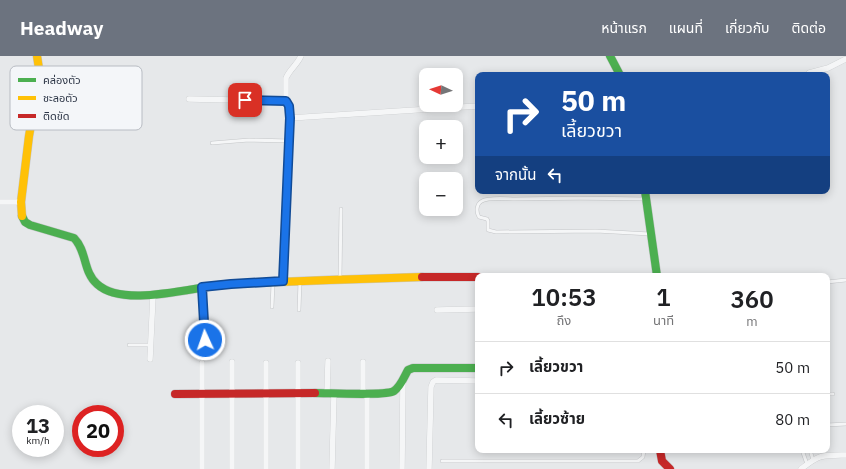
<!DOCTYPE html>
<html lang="th">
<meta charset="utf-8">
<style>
:root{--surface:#fff;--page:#f6f6f6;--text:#202124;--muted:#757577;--line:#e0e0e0;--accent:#6c737f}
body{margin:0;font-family:"IBM Plex Sans","Noto Sans Thai",sans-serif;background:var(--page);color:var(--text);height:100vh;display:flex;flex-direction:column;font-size:15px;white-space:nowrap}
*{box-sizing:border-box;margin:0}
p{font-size:13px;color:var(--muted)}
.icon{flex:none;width:22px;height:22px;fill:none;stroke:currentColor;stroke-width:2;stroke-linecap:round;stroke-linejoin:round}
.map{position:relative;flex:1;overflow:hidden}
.drawer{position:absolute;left:475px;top:217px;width:355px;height:180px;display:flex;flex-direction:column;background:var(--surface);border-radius:8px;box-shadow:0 2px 10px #0003}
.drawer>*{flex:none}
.banner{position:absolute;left:475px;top:16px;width:355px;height:122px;border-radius:8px;box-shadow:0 2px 10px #0003;background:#1a4fa0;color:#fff;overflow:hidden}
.needle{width:26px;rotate:274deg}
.fabs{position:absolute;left:419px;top:12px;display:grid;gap:8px}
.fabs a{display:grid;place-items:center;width:44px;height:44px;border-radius:8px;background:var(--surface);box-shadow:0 2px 10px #0003;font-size:20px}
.speed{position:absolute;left:12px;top:349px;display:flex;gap:8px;font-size:20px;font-weight:700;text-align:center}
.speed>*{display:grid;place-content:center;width:52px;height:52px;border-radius:50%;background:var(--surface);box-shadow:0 2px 10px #0003;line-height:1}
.speed small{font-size:10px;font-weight:400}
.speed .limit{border:6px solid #d22;background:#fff;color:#111}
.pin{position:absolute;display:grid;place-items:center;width:34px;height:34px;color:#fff;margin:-17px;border-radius:8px;box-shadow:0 2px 6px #0006}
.me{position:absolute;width:44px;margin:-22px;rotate:357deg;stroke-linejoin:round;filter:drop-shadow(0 0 3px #0008)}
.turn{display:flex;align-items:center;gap:14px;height:84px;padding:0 20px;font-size:18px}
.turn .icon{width:52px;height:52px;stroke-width:2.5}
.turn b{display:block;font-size:28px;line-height:34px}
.then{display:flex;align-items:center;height:38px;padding:0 20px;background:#0003;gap:8px;font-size:15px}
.eta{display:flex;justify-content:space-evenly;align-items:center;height:68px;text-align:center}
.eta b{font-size:24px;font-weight:600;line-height:28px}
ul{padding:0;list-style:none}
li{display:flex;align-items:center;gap:12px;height:52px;padding:0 20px;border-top:1px solid var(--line)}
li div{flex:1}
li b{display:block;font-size:15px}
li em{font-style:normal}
header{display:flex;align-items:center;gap:24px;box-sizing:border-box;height:56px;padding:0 20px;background:var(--accent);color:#fff}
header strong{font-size:19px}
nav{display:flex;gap:22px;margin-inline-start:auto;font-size:14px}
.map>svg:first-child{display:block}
</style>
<header>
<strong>Headway</strong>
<nav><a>หน้าแรก</a><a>แผนที่</a><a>เกี่ยวกับ</a><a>ติดต่อ</a></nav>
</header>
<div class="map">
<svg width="846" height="413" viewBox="0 0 846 413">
<rect width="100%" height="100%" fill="#e6e8ea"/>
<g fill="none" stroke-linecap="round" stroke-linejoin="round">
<defs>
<g id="lane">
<path d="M212,87L249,84L289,85"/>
<path d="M602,135L644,136"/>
<path d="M645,143C602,142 559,142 515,143C507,143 489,141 482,145C476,148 476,156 479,161L487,163L488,165V174L496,176L596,175L650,178"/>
<path d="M340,222L341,153"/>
<path d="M827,226L846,224"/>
<path d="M202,231L205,284"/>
<path d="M272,251L273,227"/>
<path d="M299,254L300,225"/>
<path d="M129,289H150"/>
<path d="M827,338H833"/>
<path d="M827,369L846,368"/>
<path d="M802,394L807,408"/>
<path d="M810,394L813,404"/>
<path d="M442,405H638L643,401L644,394"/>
</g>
<g id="street">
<path d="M809,19V17L828,12L846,3"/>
<path d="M189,43L286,45"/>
<path d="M290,62L478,50"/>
<path d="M0,146H21"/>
<path d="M283,225L290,62L289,51L286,45V22C290,13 297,9 301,0"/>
<path d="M437,254L478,253"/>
<path d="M150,303L153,240"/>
<path d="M232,306V413"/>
<path d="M202,307V413"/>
<path d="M266,307V413"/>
<path d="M298,307V413"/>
<path d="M327,337L328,305"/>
<path d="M363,338V306"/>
<path d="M332,413L334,337"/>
<path d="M367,413V338"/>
<path d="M402,413L403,325"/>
<path d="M429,413L431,331L433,326L436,324L478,325"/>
<path d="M801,413C820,398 823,399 846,399"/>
</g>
<g id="fast">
<path d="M610,0L620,19"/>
<path d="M645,135L657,220"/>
<path d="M22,160L25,166L30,169L74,182C87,195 83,216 97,228C124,253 195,230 230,228"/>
<path d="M315,337C329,337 386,340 394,335C401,330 404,321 408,314L413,312H478"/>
</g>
<g id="slow">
<path d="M22,160L21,146L29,80L40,19L37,0"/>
<path d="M230,228L329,224L422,221"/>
</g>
<g id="jam">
<path d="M422,221H478"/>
<path d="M175,338L315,337"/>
<path d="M660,394L662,405L670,413"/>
</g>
</defs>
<!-- lane casing -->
<use href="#lane" stroke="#c4c6c8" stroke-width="4"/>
<!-- street casing -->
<use href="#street" stroke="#c4c6c8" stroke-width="6"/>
<!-- fast casing -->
<use href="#fast" stroke="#c4c6c8" stroke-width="9"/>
<!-- slow casing -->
<use href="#slow" stroke="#c4c6c8" stroke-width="9"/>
<!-- jam casing -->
<use href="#jam" stroke="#c4c6c8" stroke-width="9"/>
<!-- lane -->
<use href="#lane" stroke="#f5f6f7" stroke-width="3"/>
<!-- street -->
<use href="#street" stroke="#f5f6f7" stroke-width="5.5"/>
<!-- fast -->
<use href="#fast" stroke="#4caf50" stroke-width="8"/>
<!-- slow -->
<use href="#slow" stroke="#ffc107" stroke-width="8"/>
<!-- jam -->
<use href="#jam" stroke="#c62828" stroke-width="8"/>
</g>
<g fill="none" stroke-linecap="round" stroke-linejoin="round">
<defs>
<path id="route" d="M205,284L202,231L231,228L283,225L290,62L289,50L286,45L245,44"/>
</defs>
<!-- route casing -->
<use href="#route" stroke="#114b97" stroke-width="10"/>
<!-- route -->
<use href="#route" stroke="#1a73e8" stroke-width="7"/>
</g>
<!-- legend -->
<rect x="10" y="10" width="132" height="64" rx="6" fill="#f4f6f9" stroke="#b8bcc3" stroke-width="1"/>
<rect x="18" y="22" width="18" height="4" fill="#4caf50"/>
<rect x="18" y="40" width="18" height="4" fill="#ffc107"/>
<rect x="18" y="58" width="18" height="4" fill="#c62828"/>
<g font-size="11" fill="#2b3445">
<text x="43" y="28">คล่องตัว</text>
<text x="43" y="46">ชะลอตัว</text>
<text x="43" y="64">ติดขัด</text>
</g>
</svg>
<div class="fabs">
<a><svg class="needle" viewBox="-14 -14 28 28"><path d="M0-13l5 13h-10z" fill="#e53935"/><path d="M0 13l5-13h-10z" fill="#757577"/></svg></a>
<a>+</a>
<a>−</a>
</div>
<div class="speed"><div>13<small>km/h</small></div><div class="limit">20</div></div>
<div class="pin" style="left:245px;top:44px;background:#d93025"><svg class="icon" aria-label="arrive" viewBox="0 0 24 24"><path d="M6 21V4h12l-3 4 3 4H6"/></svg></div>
<svg class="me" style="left:205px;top:284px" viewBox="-20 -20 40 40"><circle r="17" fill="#1a73e8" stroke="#fff" stroke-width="3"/><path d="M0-11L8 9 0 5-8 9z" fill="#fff"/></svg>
<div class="banner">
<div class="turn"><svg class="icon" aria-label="right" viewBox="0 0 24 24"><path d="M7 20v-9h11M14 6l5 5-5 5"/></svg><div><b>50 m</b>เลี้ยวขวา</div></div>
<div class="then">จากนั้น<svg class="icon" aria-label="left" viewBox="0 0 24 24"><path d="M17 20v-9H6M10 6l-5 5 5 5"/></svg></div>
</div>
<section class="drawer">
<div class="eta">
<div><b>10:53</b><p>ถึง</p></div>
<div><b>1</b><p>นาที</p></div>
<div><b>360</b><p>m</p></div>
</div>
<ul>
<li><svg class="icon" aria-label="right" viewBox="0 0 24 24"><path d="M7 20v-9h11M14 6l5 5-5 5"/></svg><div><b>เลี้ยวขวา</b></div><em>50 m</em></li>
<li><svg class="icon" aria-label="left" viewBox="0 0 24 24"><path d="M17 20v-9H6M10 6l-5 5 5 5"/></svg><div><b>เลี้ยวซ้าย</b></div><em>80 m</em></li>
</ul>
</section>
</div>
